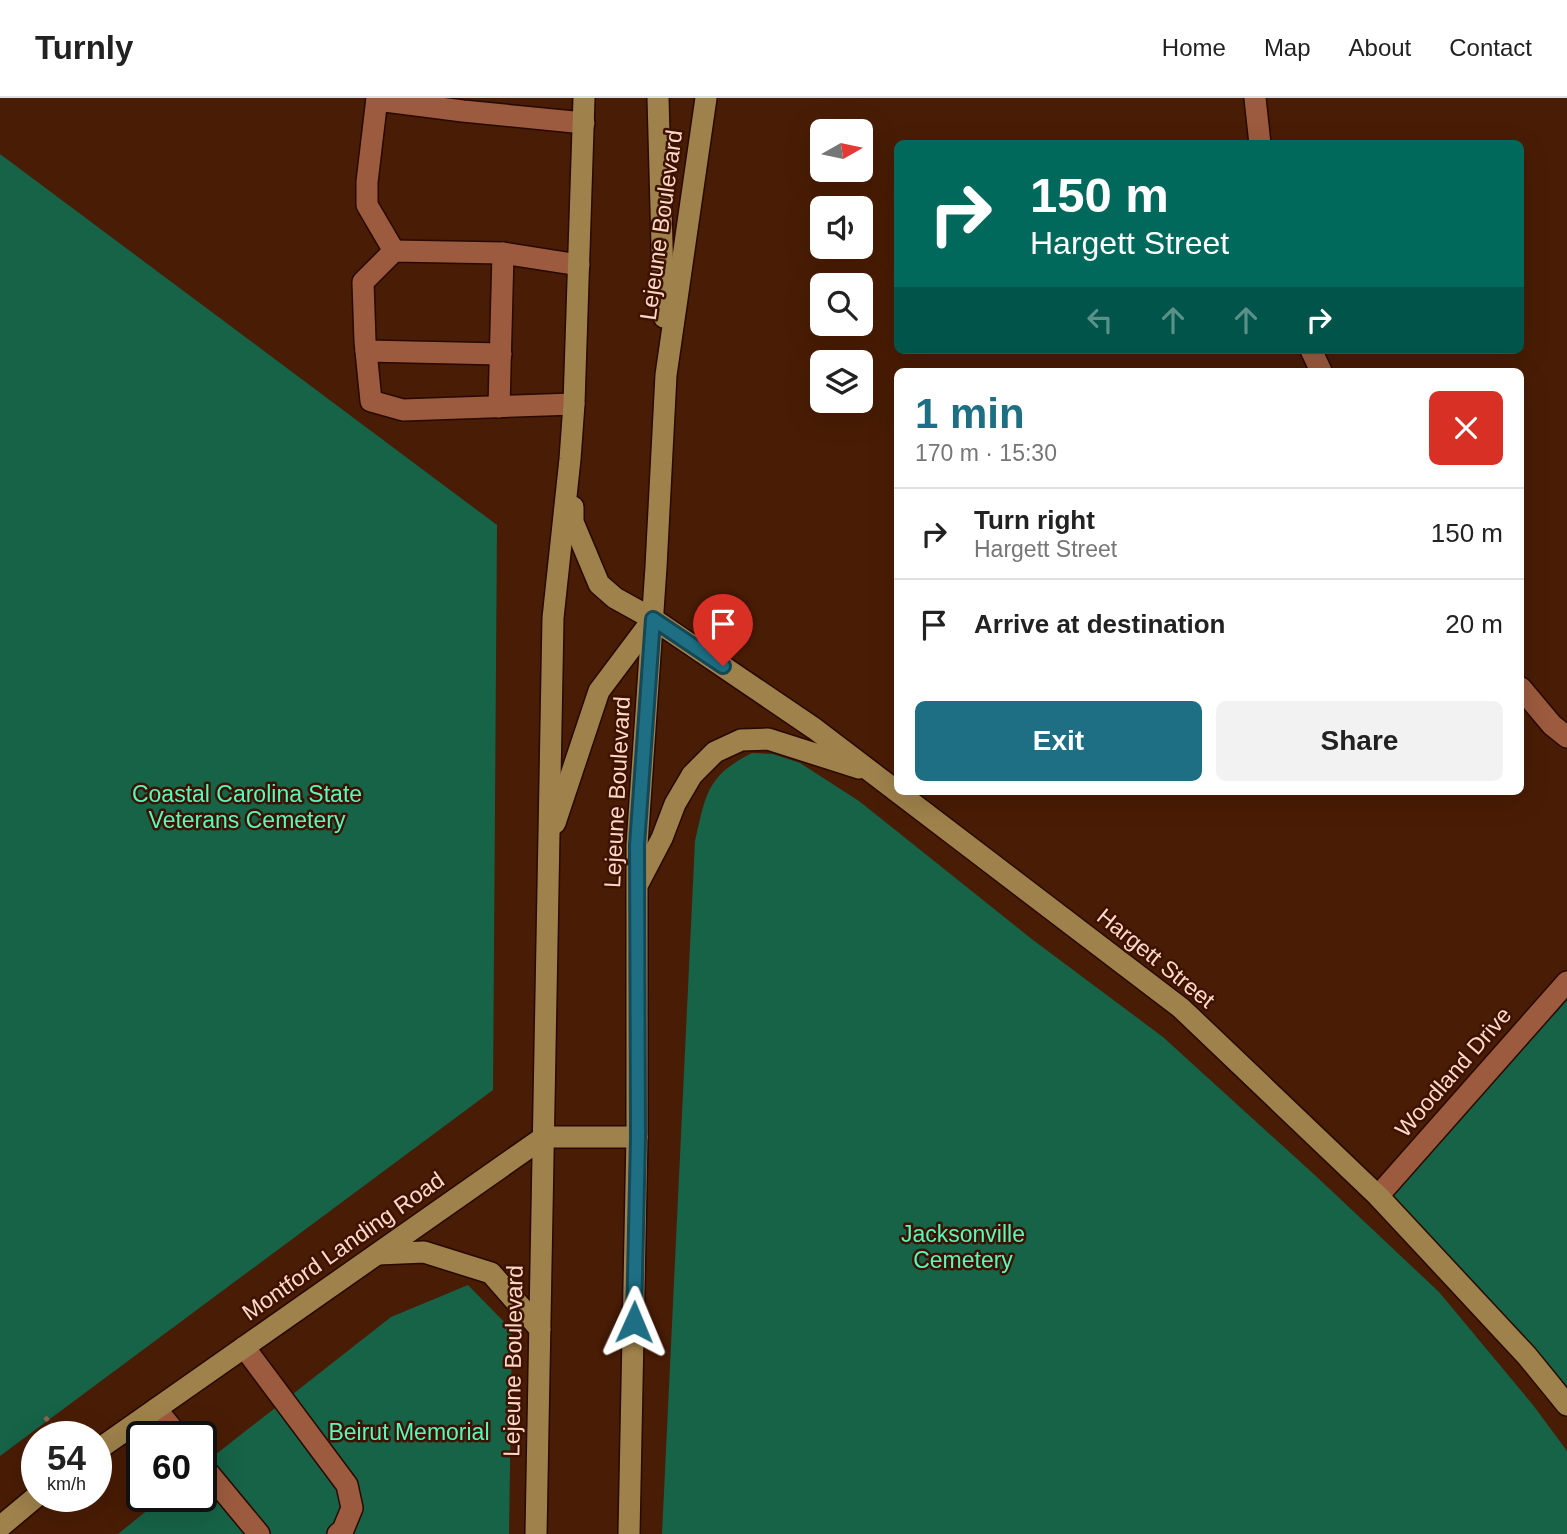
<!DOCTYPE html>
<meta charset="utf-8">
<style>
:root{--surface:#fff;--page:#f2f2f2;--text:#222;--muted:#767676;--line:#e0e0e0;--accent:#1e6e84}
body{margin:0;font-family:Arial,sans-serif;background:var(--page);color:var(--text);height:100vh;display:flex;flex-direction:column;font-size:26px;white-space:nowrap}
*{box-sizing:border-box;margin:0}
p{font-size:23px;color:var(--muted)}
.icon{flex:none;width:38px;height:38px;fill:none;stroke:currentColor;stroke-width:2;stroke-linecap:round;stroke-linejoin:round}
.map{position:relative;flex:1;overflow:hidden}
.side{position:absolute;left:894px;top:270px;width:630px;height:427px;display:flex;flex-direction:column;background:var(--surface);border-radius:10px;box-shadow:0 7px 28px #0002}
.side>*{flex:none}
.top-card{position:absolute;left:894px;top:42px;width:630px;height:214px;border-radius:10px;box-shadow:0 7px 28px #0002;background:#00695c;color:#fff;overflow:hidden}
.needle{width:46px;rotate:81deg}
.buttons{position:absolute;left:810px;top:21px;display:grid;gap:14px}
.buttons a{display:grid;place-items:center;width:63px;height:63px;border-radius:10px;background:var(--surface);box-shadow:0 7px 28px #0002;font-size:35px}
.speed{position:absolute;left:21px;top:1323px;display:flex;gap:14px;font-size:35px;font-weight:700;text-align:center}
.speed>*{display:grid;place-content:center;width:91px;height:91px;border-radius:50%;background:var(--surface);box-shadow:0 7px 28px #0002;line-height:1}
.speed small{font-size:18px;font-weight:400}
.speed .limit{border:4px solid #111;border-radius:10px;background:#fff;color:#111}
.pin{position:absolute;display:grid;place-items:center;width:60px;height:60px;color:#fff;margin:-72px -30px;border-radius:50% 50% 50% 0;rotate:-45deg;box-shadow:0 0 7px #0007}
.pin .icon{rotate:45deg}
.me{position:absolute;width:77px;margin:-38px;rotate:1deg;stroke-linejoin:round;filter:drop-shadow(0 0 5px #0008)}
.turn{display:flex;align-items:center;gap:24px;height:147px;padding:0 21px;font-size:32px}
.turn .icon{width:91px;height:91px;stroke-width:2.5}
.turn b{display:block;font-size:49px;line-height:60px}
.lanes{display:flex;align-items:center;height:66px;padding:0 21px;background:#0003;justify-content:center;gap:35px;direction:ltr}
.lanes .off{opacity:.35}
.round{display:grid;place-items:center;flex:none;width:74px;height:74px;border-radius:10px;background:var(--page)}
.summary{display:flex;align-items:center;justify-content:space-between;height:119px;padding:0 21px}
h1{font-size:42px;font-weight:600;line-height:52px;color:var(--accent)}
.button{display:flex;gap:14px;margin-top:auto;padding:14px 21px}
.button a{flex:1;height:80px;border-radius:10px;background:var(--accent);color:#fff;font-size:28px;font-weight:600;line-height:80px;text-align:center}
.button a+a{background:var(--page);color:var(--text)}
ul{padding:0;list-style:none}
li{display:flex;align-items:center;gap:21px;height:91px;padding:0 21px;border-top:2px solid var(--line)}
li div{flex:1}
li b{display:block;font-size:26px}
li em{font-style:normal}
header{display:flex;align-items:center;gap:42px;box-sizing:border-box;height:98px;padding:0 35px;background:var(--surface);border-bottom:2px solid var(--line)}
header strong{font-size:33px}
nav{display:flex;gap:38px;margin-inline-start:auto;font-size:24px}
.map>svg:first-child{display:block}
</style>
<header>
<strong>Turnly</strong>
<nav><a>Home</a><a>Map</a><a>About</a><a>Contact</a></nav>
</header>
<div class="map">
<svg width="1567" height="1436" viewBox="0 0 1567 1436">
<rect width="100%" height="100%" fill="#491c05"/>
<!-- green -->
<g fill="#166348">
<path d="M0,56L497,427L493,992L0,1358Z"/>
<path d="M752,655L773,656L800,665L859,703L1033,842L1163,939L1318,1080L1439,1194L1533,1307L1567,1353V1436H662L695,743C706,697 706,678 752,655Z"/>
<path d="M1567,884V1307L1378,1098Z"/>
<path d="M468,1187L512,1232L509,1436H118L165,1398H201V1368L391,1219Z"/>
</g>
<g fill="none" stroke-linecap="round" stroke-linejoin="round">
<defs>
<g id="minor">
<path d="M377,0L367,84V107L394,153"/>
<path d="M1255,0L1260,46"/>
<path d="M377,2L463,13L584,25"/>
<path d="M1311,252L1321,273"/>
<path d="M366,253L501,256"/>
<path d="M574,306L403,312L371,303L365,243L363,184L394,153L503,155L579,167"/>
<path d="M499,309L503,155"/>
<path d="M1521,590L1552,627L1567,639"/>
<path d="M1378,1098L1567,884"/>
<path d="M244,1249L347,1387L352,1410L343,1432L338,1436"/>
<path d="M156,1311L179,1339"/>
<path d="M201,1366L259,1436"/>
</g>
<g id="major">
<path d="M658,0L664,219"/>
<path d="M573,409V424L599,486L615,500L653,521L815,631L1181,910L1378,1098L1527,1258L1567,1307"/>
<path d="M555,725L599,593L653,521"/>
<path d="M639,784L662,740L675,706L692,677L715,654L741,642L768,641L859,670"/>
<path d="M378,1156L424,1154L491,1175L540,1231"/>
<path d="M96,1353L544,1039H637"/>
<path d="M0,1429L37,1398"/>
<path d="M536,1436L553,520L570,361L574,306L584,0"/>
<path d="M629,1436L637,1039V747L656,469L666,277L706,0"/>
</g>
</defs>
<!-- minor casing -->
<use href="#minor" stroke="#280900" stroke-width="24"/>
<!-- major casing -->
<use href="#major" stroke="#280900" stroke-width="24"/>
<!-- path -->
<path stroke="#8e634f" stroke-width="4.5" stroke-dasharray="5 3.5" stroke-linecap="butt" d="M45,1319L61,1339"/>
<!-- minor -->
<use href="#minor" stroke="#9c5b3e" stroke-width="21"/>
<!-- major -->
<use href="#major" stroke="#9f824b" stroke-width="21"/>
</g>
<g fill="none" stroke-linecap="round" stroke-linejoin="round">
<defs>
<path id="route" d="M634,1224L638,1039L637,747L653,521L723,568"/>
</defs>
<!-- route casing -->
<use href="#route" stroke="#144856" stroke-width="18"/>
<!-- route -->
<use href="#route" stroke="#1e6e84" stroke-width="12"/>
</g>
<g text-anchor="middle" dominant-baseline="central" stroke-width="5" stroke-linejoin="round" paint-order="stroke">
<!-- street labels -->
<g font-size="23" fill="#fed8c8" stroke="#3e1200">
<text transform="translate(661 127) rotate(-82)">Lejeune Boulevard</text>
<text transform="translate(617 694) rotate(-87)">Lejeune Boulevard</text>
<text transform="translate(1156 860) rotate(39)">Hargett Street</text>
<text transform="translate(1453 974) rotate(-49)">Woodland Drive</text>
<text transform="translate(343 1148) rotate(-35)">Montford Landing Road</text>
<text transform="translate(513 1263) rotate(-89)">Lejeune Boulevard</text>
</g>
<!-- park labels -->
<g font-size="23" fill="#57fabe" stroke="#3e1200">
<text x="247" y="696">Coastal Carolina State<tspan x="247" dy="26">Veterans Cemetery</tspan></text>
<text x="963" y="1136">Jacksonville<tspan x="963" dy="26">Cemetery</tspan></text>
<text x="409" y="1334">Beirut Memorial</text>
</g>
</g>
</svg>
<div class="buttons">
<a><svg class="needle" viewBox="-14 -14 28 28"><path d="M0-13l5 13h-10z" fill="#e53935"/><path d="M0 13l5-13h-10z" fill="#767676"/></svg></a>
<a><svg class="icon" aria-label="sound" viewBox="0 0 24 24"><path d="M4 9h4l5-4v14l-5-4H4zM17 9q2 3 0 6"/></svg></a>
<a><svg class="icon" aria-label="search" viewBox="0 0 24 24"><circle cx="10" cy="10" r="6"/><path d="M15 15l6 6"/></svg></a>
<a><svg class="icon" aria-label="layers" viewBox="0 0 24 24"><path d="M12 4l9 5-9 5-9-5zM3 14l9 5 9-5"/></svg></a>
</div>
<div class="speed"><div>54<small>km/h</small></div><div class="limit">60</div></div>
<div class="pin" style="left:723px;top:568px;background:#d93025"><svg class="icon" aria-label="arrive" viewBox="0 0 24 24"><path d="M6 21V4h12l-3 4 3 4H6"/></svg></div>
<svg class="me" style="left:634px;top:1224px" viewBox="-20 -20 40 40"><path d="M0-17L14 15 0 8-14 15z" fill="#1e6e84" stroke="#fff" stroke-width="4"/></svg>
<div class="top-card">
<div class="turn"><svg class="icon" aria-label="right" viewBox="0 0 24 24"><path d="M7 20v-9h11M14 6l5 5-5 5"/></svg><div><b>150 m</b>Hargett Street</div></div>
<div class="lanes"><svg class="icon off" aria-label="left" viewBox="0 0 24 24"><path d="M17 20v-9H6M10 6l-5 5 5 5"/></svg><svg class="icon off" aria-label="ahead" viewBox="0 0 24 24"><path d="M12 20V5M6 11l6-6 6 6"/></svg><svg class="icon off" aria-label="ahead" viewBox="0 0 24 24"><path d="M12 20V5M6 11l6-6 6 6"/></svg><svg class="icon" aria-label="right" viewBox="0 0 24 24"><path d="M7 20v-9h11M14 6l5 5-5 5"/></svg></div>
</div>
<section class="side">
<div class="summary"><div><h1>1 min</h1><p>170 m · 15:30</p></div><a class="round" style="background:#d93025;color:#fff"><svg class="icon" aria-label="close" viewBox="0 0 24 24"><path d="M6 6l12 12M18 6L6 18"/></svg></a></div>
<ul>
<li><svg class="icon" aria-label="right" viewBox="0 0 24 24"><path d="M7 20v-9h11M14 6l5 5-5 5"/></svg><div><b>Turn right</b><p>Hargett Street</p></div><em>150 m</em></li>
<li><svg class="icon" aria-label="arrive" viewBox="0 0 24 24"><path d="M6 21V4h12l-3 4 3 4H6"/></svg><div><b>Arrive at destination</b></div><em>20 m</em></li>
</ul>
<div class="button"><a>Exit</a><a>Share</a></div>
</section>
</div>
